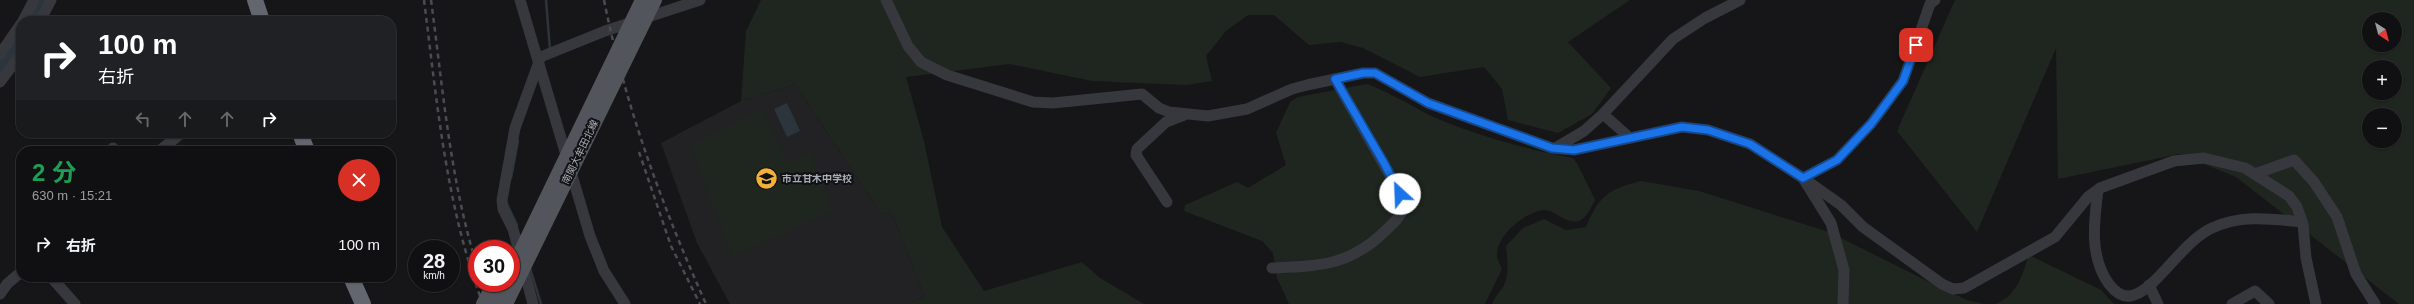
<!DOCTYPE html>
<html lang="ja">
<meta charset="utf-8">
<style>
:root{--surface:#101012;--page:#19191b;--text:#f1f3f6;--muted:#9c9d9f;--line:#303032}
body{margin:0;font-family:Helvetica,"Noto Sans JP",sans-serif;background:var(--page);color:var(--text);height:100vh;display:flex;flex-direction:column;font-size:15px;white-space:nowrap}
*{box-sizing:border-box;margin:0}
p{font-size:13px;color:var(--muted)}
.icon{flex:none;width:22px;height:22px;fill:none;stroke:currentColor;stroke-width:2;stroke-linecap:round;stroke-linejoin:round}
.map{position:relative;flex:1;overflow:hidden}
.sheet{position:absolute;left:16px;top:146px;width:380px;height:136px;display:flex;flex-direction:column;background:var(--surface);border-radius:16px;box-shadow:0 1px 3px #0004,0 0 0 1px var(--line)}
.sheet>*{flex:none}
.banner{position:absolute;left:16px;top:16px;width:380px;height:122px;border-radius:16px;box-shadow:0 1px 3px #0004,0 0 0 1px var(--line);background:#202124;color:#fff;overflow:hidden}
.needle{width:26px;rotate:144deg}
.buttons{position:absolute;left:2362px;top:12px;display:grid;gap:8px}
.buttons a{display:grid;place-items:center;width:40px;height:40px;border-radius:50%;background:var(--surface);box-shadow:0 1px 3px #0004,0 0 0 1px var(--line);font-size:20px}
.speed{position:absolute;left:408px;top:240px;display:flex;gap:8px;font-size:20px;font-weight:700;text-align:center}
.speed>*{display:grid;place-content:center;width:52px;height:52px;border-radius:50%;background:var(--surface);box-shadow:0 1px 3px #0004,0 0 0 1px var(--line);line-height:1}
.speed small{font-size:10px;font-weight:400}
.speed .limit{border:6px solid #d22;background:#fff;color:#111}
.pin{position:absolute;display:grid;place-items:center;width:34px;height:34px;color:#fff;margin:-17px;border-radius:8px;box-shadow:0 2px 6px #0006}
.me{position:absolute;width:44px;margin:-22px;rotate:335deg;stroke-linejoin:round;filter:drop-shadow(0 0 3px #0008)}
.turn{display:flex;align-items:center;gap:14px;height:84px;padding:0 16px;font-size:18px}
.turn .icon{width:52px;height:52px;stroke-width:2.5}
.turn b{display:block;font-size:28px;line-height:34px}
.lanes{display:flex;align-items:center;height:38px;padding:0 16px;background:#0003;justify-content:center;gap:20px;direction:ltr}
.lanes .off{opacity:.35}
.round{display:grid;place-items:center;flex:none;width:42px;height:42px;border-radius:21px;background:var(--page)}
.summary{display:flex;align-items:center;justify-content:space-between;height:68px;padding:0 16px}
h1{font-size:24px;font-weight:700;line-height:30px;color:#1e9e55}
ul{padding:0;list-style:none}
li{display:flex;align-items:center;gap:12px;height:60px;padding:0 16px}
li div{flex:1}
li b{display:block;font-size:15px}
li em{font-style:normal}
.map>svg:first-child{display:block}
</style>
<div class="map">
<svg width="2414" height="304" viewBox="0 0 2414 304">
<rect width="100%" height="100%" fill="#161618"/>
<!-- built -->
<path fill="#222225" d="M795,84L881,214L892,213L925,297L908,304H730L697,243L661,143L741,101Z"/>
<!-- green -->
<g fill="#1e261f" fill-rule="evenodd">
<path d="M761,0H1630L1568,42L1611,88L1592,114L1558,133L1508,120L1502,89L1484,67L1420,77L1363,48L1341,42L1309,45L1274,15H1248L1226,31L1206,56L1212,81L1187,85L1092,81L1010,64L906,77L924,141L942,227L984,291L1082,262L1100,278L1144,304H908L925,297L892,213L881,214L795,84L741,101L746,31Z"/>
<path d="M1955,0H2414V304H2399L2236,177L2179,154L2058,179L2056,48L1977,232L1897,131ZM2369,19H2395V45H2369ZM2369,67H2395V93H2369ZM2369,115H2395V141H2369Z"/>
<path d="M1367,84C1392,93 1414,108 1438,119C1482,137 1526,149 1573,158L1578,165L1595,200C1591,207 1588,216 1581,220C1567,227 1556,209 1543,210C1524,213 1498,234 1497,254C1497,259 1500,265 1502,269L1485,304H1289L1277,278L1273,253L1262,241L1184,211L1185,205L1237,182L1248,188L1286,165L1276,133L1290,102L1298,97Z"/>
<path d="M763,109L787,162L810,153L832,210L732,258L690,145Z"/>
<path d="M1641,181L1699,191L1829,232L1939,287L1967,300L1984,304H1492C1495,296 1501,291 1504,285C1510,273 1507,258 1506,246L1523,228L1544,219L1566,230L1586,227C1599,196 1608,189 1641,181Z"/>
<path d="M2029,255L2101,290L2114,304H1995C2018,295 2021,277 2029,255Z"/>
</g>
<!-- water -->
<path fill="#2c353c" d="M787,103L800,131L787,137L774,109Z"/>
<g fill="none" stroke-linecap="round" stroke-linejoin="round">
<!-- stream -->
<g stroke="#2c353c" stroke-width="2.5">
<path d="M546,0L550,50"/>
<path d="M511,178L518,141"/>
<path d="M507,204L517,225"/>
<path d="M530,268L541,304"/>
</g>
<!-- river -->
<g stroke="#2c353c" stroke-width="15">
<path d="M34,21L44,0"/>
<path d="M0,70L21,43"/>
</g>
<!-- minor -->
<g stroke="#37383d" stroke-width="11">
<path d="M520,0L590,236L604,271L625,304"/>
<path d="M886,0L908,46L921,62L947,75L1033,102L1053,103L1142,94L1159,108L1169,112L1208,116L1247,109L1292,89L1307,85L1363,73H1375L1428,103L1552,148L1574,150L1682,127L1708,130L1750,144L1803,178L1831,223L1844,270L1843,304"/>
<path d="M1935,0L1930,4L1903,81L1871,124L1837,160L1803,178L1841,205L1863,227L1942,284L1953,289L1964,288L2055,237L2088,197L2100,188L2174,161L2204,158L2245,168L2289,196L2297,207L2303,224L2306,258L2316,304"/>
<path d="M23,21L34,0"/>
<path d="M40,21L51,0"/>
<path d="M0,54L21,24"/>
<path d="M538,58L605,31L700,0"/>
<path d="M0,82L21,54"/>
<path d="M1603,114L1630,138"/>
<path d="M1557,147L1584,131L1603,114L1673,39L1705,18L1740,0"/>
<path d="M112,151L113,148"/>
<path d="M159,151L178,136"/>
<path d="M2255,174L2294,160L2295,161L2314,182L2337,217L2356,274L2375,304"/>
<path d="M2098,190C2094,221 2089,257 2109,284C2115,292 2123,299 2134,295C2158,287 2183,241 2212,228C2242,214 2271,219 2302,222"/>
<path d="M1167,202L1136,155L1137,149L1166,122L1184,115"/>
<path d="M1272,268C1318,266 1349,266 1384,232C1404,213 1407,212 1396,186L1335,79"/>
<path d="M51,277L75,304"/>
<path d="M2149,285L2158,304"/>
<path d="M0,294L7,284L21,272"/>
<path d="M533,304L513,229L503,209L502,200L515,128L539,62"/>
<path d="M2232,304L2255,291L2269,304"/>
</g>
<!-- major -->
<path stroke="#53555c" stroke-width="14" d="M495,304L505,283"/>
<!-- highway -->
<g stroke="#63666e" stroke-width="16">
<path d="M255,0L262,21"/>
<path d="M300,133L307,151"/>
<path d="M351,277L363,304"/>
</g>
<!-- rail -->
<g stroke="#4a4c52" stroke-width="2.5" stroke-dasharray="5 4" stroke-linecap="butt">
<path d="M424,0C437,102 446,207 483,304"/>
<path d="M431,0C443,89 450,180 477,266"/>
<path d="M604,0C625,105 662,206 706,304"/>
<path d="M639,152L671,246L700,304"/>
<path d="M483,283L490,304"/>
</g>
<!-- major-bridge -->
<g stroke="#53555c" stroke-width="14">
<path d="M511,271L642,0"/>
<path d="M483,304L494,283"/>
<path d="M506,304L655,0"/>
</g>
</g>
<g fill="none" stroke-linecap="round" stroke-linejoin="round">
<defs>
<path id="route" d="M1400,194L1384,163L1335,79L1363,73H1375L1428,103L1552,148L1574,150L1682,127L1708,130L1750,144L1803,178L1837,160L1871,124L1903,81L1916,45"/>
</defs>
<!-- route casing -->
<use href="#route" stroke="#114b97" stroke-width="10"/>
<!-- route -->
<use href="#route" stroke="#1a73e8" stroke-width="7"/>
</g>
<!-- icons -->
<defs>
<symbol id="school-disc" viewBox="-11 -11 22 22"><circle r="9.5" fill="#f2b134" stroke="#111113"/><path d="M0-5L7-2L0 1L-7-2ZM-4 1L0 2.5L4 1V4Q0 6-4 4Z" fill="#111"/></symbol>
</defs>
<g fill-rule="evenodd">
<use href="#school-disc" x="754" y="166" width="25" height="25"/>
</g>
<g text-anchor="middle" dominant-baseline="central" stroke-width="4" stroke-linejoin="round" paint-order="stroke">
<!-- street labels -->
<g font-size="10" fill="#a8adb8" stroke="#111113">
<text transform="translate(580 152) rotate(-64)">南関大牟田北線</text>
</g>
<!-- poi labels -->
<g font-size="10" font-weight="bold" fill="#a8adb8" stroke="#111113" text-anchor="start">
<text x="782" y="178">市立甘木中学校</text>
</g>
</g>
</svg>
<div class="buttons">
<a><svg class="needle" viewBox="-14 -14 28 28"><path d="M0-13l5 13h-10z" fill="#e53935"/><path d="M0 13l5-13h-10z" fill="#9c9d9f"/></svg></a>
<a>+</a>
<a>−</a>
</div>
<div class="speed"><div>28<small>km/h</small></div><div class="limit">30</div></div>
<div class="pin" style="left:1916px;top:45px;background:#d93025"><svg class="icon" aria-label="arrive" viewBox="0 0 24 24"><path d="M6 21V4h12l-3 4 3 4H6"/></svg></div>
<svg class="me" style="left:1400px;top:194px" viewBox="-20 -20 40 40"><circle r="19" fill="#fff"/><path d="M0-13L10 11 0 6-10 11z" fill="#1a73e8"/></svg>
<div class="banner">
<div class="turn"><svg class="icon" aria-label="right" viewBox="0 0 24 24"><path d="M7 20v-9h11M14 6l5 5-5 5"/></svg><div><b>100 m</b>右折</div></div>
<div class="lanes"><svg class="icon off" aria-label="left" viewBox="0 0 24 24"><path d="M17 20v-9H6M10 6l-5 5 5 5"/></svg><svg class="icon off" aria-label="ahead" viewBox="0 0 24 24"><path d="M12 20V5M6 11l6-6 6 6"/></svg><svg class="icon off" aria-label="ahead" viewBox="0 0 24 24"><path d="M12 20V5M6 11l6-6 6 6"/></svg><svg class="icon" aria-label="right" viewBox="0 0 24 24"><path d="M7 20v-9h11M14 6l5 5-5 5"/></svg></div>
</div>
<section class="sheet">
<div class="summary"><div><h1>2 分</h1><p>630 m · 15:21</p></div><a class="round" style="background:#d93025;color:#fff"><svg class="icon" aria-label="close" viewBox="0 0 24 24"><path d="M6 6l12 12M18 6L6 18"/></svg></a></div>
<ul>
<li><svg class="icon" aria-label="right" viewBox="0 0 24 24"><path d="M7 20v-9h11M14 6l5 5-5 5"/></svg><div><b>右折</b></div><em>100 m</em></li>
</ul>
</section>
</div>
